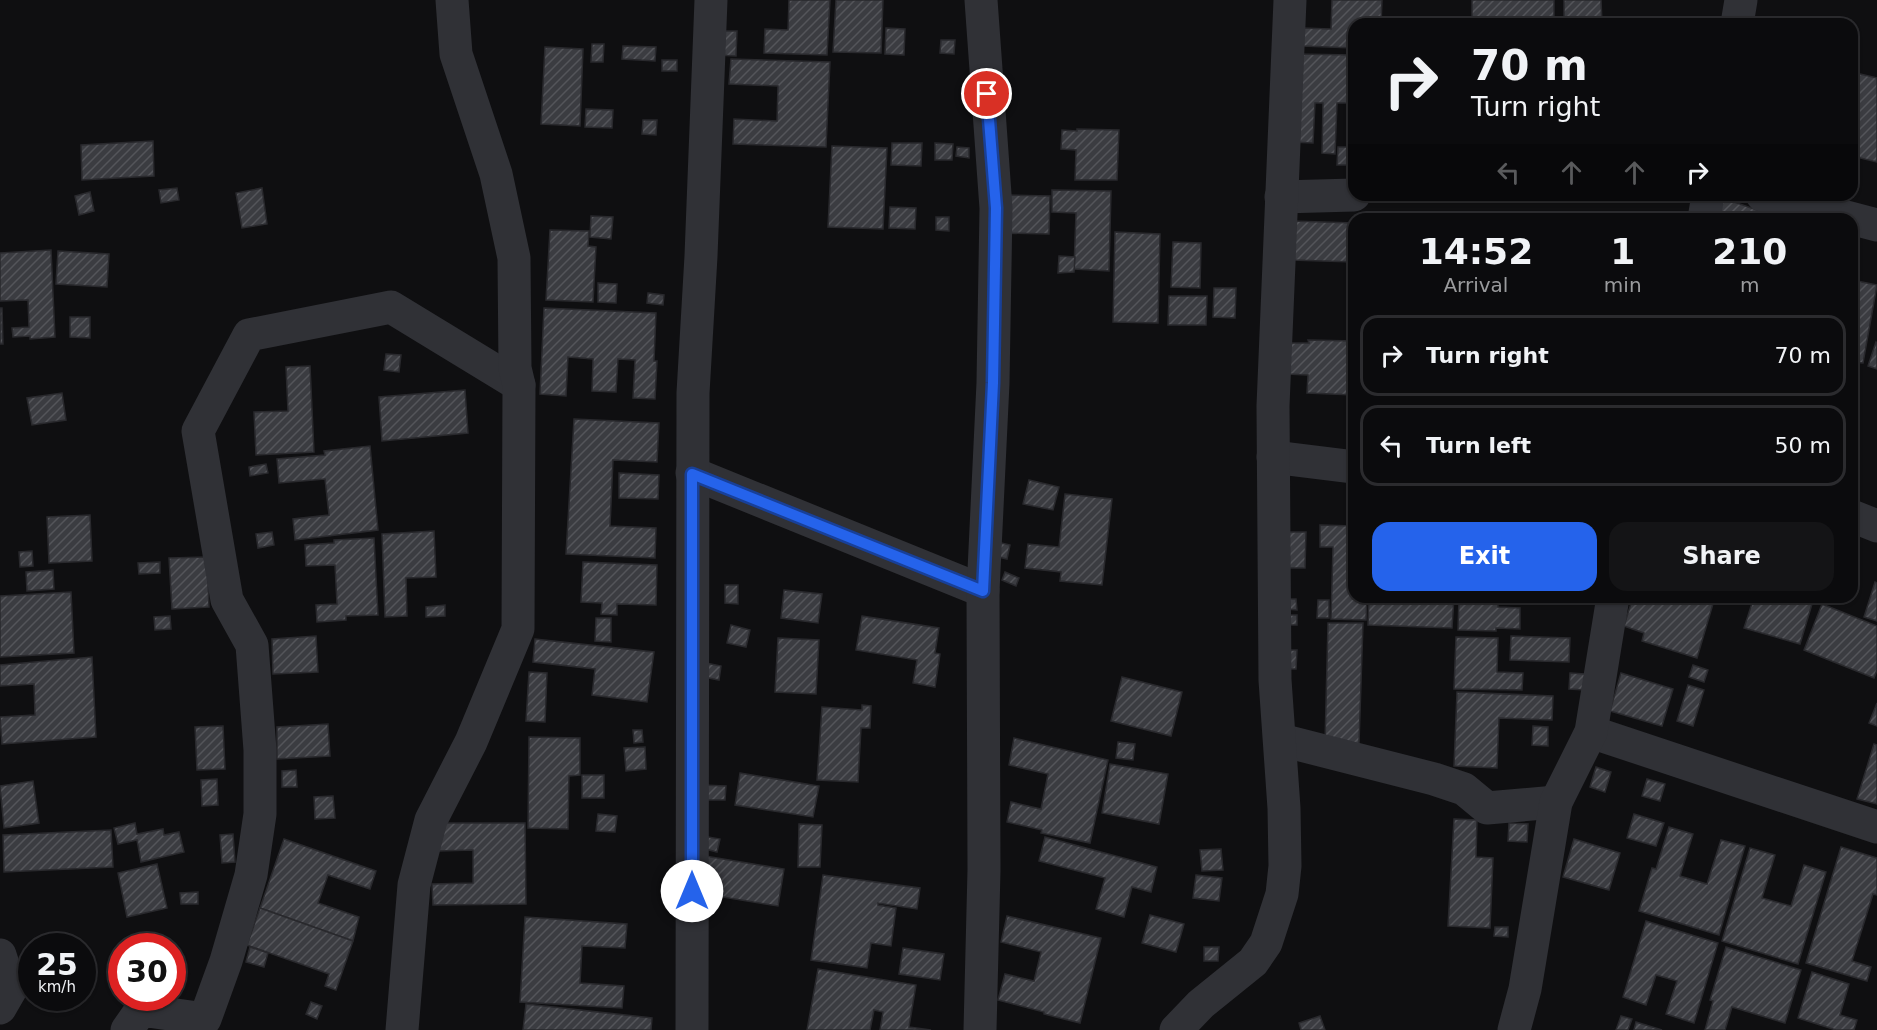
<!DOCTYPE html>
<style>
:root{--surface:#0b0b0d;--page:#141416;--text:#f1f3f6;--muted:#9a9b9d;--line:#2b2b2e;--accent:#2563eb}
body{margin:0;font-family:"DejaVu Sans",sans-serif;background:var(--page);color:var(--text);height:100vh;display:flex;flex-direction:column;font-size:22px;white-space:nowrap}
*{box-sizing:border-box;margin:0}
p{font-size:20px;color:var(--muted)}
.icon{flex:none;width:33px;height:33px;fill:none;stroke:currentColor;stroke-width:2;stroke-linecap:round;stroke-linejoin:round}
.map{position:relative;flex:1;overflow:hidden}
.sheet{position:absolute;left:1348px;top:213px;width:510px;height:390px;display:flex;flex-direction:column;background:var(--surface);border-radius:18px;box-shadow:0 2px 4px #0004,0 0 0 2px var(--line)}
.sheet>*{flex:none}
.hud{position:absolute;left:1348px;top:18px;width:510px;height:183px;border-radius:18px;box-shadow:0 2px 4px #0004,0 0 0 2px var(--line);background:#0b0b0d;color:var(--text);overflow:hidden}
.speed{position:absolute;left:18px;top:933px;display:flex;gap:12px;font-size:30px;font-weight:700;text-align:center}
.speed>*{display:grid;place-content:center;width:78px;height:78px;border-radius:50%;background:var(--surface);box-shadow:0 2px 4px #0004,0 0 0 2px var(--line);line-height:1}
.speed small{font-size:15px;font-weight:400}
.speed .limit{border:9px solid #d22;background:#fff;color:#111}
.pin{position:absolute;display:grid;place-items:center;width:51px;height:51px;color:#fff;margin:-26px;border:3px solid #fff;border-radius:50%;box-shadow:0 2px 6px #0007}
.me{position:absolute;width:66px;margin:-33px;rotate:0deg;stroke-linejoin:round;filter:drop-shadow(0 0 4px #0008)}
.turn{display:flex;align-items:center;gap:21px;height:126px;padding:0 24px;font-size:27px}
.turn .icon{width:78px;height:78px;stroke-width:2.5}
.turn b{display:block;font-size:42px;line-height:51px}
.lanes{display:flex;align-items:center;height:57px;padding:0 24px;background:#0003;justify-content:center;gap:30px;direction:ltr}
.lanes .off{opacity:.35}
.eta{display:flex;justify-content:space-evenly;align-items:center;height:102px;text-align:center}
.eta b{font-size:36px;font-weight:700;line-height:42px}
.action{display:flex;gap:12px;margin-top:auto;padding:12px 24px}
.action a{flex:1;height:69px;border-radius:18px;background:var(--accent);color:#fff;font-size:24px;font-weight:700;line-height:69px;text-align:center}
.action a+a{background:var(--page);color:var(--text)}
ul{padding:0;list-style:none}
li{display:flex;align-items:center;gap:18px;height:81px;margin:0 12px 9px;padding:0 12px;border:3px solid var(--line);border-radius:18px}
li div{flex:1}
li b{display:block;font-size:22px}
li em{font-style:normal}
.map>svg:first-child{display:block}
</style>
<div class="map">
<svg width="1877" height="1030" viewBox="0 0 1877 1030">
<defs>
<pattern id="building-hatch" width="6" height="6" patternUnits="userSpaceOnUse" patternTransform="scale(1.5)"><rect width="6" height="6" fill="#3b3c41"/><path d="M-1 1l2-2M0 6l6-6M5 7l2-2" fill="none" stroke="#54555a"/></pattern>
</defs>
<rect width="100%" height="100%" fill="#0f0f11"/>
<!-- building -->
<g fill="url(#building-hatch)" stroke="#29292d" stroke-width="1.5">
<path d="M789,0H830L827,55L764,53L765,29L788,30Z"/>
<path d="M836,0H883L881,53L833,52Z"/>
<path d="M1332,0H1382L1381,24H1354V48L1302,46L1303,28L1331,29Z"/>
<rect x="1472" y="0" width="82" height="24"/>
<path d="M1564,0H1601L1602,24H1564Z"/>
<path d="M886,28L905,29L904,55L885,54Z"/>
<path d="M716,31H737L736,56L715,55Z"/>
<path d="M941,40H955L954,54L940,53Z"/>
<path d="M592,44H604L603,62H591Z"/>
<path d="M623,46L656,47L655,61L622,59Z"/>
<path d="M545,47L583,49L580,126L541,124Z"/>
<path d="M1294,54L1354,55V103H1337L1335,154L1322,153L1323,103H1315L1313,143L1291,142Z"/>
<path d="M731,59L830,62L826,147L733,144L734,119L777,121L778,86L729,84Z"/>
<rect x="662" y="60" width="15" height="11"/>
<path d="M1852,72L1877,78V162L1852,156Z"/>
<path d="M586,109L613,110L612,128L585,127Z"/>
<path d="M643,120H657L656,135L642,134Z"/>
<path d="M1077,129L1119,130L1117,180H1075L1076,150L1061,149L1062,130L1077,131Z"/>
<path d="M153,141L154,176L82,180L81,145Z"/>
<path d="M892,143H922L921,166L891,165Z"/>
<path d="M935,143L953,144L952,160H935Z"/>
<path d="M832,146L887,148L883,229L828,227Z"/>
<path d="M957,147L969,148V158L956,156Z"/>
<path d="M1338,147H1349L1348,165H1337Z"/>
<path d="M177,188L179,200L161,203L159,190Z"/>
<path d="M262,188L267,224L242,228L236,193Z"/>
<path d="M1052,190L1111,191L1109,271L1074,269L1076,213L1052,212Z"/>
<path d="M90,192L94,211L79,215L75,196Z"/>
<path d="M1000,195L1050,196L1049,234L998,233Z"/>
<path d="M1723,198L1782,219H1715Z"/>
<path d="M890,207L916,208L915,229L889,228Z"/>
<path d="M1471,212H1495L1496,219H1471Z"/>
<path d="M1562,214V219H1509L1510,215Z"/>
<path d="M591,216L613,217L611,239L590,237Z"/>
<path d="M936,217H949V231L936,230Z"/>
<path d="M1292,221L1354,223V262L1291,260Z"/>
<path d="M550,230L589,231L588,246L596,247L593,302L546,300Z"/>
<path d="M1115,232L1160,234L1158,323L1113,322Z"/>
<path d="M1173,242L1201,243L1200,288L1171,287Z"/>
<path d="M51,250L55,337L30,339V336L13,337L12,328L29,327L28,300L0,301V253Z"/>
<path d="M58,251L109,254L107,287L56,284Z"/>
<path d="M1059,256L1075,257L1074,272L1058,273Z"/>
<path d="M1852,280L1877,285L1863,363L1852,362Z"/>
<path d="M598,283L617,284L616,303L598,302Z"/>
<path d="M1214,288H1236L1235,318L1213,317Z"/>
<path d="M648,293L664,295L663,305L647,303Z"/>
<path d="M1169,296H1207L1206,325H1168Z"/>
<path d="M0,308H2L3,344H0Z"/>
<path d="M544,308L656,313L654,361H657L655,399L633,398L635,360L618,359L616,392L592,391L593,359L568,357L566,396L540,394Z"/>
<path d="M70,317H90V338L70,337Z"/>
<path d="M1308,340L1354,341V395L1307,393L1308,375L1287,374L1288,343H1309Z"/>
<path d="M1876,342L1877,343V369L1868,366Z"/>
<path d="M386,354L401,355L399,372L384,370Z"/>
<path d="M310,366L314,452L256,455L254,412L288,411L286,367Z"/>
<path d="M465,390L468,433L382,441L379,397Z"/>
<path d="M62,393L66,420L32,425L27,398Z"/>
<path d="M574,419L659,423L657,462L613,460L610,526L656,528L655,558L566,554Z"/>
<path d="M370,446L378,530L295,540L293,519L329,515L325,479L279,483L277,459L325,455L324,451Z"/>
<path d="M266,464L268,473L250,476L249,467Z"/>
<path d="M619,473L659,475L658,499L619,498Z"/>
<path d="M1029,480L1059,487L1053,510L1023,504Z"/>
<path d="M1065,494L1112,499L1102,585L1060,581L1061,572L1025,568L1028,544L1059,547Z"/>
<path d="M90,515L92,561L49,563L47,517Z"/>
<path d="M1320,525L1354,526V597H1367L1366,620L1331,619L1333,547H1320Z"/>
<path d="M434,531L436,577L406,578L407,616L385,617L382,534Z"/>
<path d="M272,532L274,545L258,548L256,534Z"/>
<path d="M1289,532H1306L1305,568H1288Z"/>
<path d="M374,538L378,615L346,616V620L317,622L316,605L337,604L335,565L306,566L305,545L334,543V540Z"/>
<path d="M993,541L1010,545L1007,559L990,555Z"/>
<path d="M32,551L33,566L20,567L19,552Z"/>
<path d="M207,557L209,607L172,609L169,558Z"/>
<path d="M160,562V573L139,574L138,563Z"/>
<path d="M583,562L657,565L656,605L617,604V615L601,614L602,603L581,602Z"/>
<path d="M53,570L54,589L27,591L26,572Z"/>
<path d="M1005,572L1019,578L1016,586L1002,580Z"/>
<path d="M1875,582L1877,583V621L1864,617Z"/>
<path d="M725,585H738V604L725,603Z"/>
<path d="M784,590L822,594L818,623L781,618Z"/>
<path d="M71,592L74,653L0,657V596Z"/>
<path d="M1369,597H1454L1452,628L1368,625Z"/>
<path d="M1459,597H1498V607L1520,608V629L1496,628V631L1458,630Z"/>
<path d="M1633,597H1715L1697,658L1642,641L1644,633L1624,626Z"/>
<path d="M1754,597H1788L1812,604L1800,644L1744,628Z"/>
<path d="M1814,597H1832L1831,602Z"/>
<path d="M1286,599H1296L1297,610L1286,609Z"/>
<path d="M1318,600H1329V618H1317Z"/>
<path d="M1822,604L1877,626V670L1874,678L1804,650Z"/>
<path d="M445,605V616L426,617V607Z"/>
<path d="M1284,615H1297V625H1285Z"/>
<path d="M170,616L171,629L155,630L154,617Z"/>
<path d="M862,616L939,628L935,653L940,654L935,687L913,683L917,660L856,650Z"/>
<path d="M596,618H611V642L595,641Z"/>
<path d="M1328,623H1363L1359,744L1325,743Z"/>
<path d="M731,625L750,630L746,647L727,643Z"/>
<path d="M316,636L318,672L273,674L272,639Z"/>
<path d="M1511,636L1570,638L1569,662L1510,660Z"/>
<path d="M1456,637L1498,638L1497,672L1523,673L1522,690L1454,689Z"/>
<path d="M778,638L819,640L816,694L775,692Z"/>
<path d="M535,639L654,652L647,702L592,695L595,669L533,662Z"/>
<path d="M1286,650H1297L1296,669H1286Z"/>
<path d="M92,657L96,737L2,744L0,717L35,715L34,684L0,686V665Z"/>
<path d="M706,663L721,666L719,680L703,677Z"/>
<path d="M1693,665L1708,670L1704,682L1689,677Z"/>
<path d="M529,672L547,673L545,722L526,721Z"/>
<path d="M1570,673L1585,674V690L1569,689Z"/>
<path d="M1621,673L1673,689L1662,726L1610,711Z"/>
<path d="M1122,677L1182,692L1171,736L1111,721Z"/>
<path d="M1688,685L1704,690L1693,726L1677,721Z"/>
<path d="M1457,692L1553,696L1552,720L1499,718L1497,768L1454,766Z"/>
<path d="M1877,703V726L1869,723Z"/>
<path d="M862,705L871,706L870,728H861L858,782L817,780L822,707L862,710Z"/>
<path d="M328,724L330,756L277,759V727Z"/>
<path d="M223,726L225,769L197,770L195,727Z"/>
<path d="M1533,726L1548,727V746L1532,745Z"/>
<path d="M633,730H642L643,742L634,743Z"/>
<path d="M529,737L580,738V775L569,776L568,829L528,828Z"/>
<path d="M1014,738L1108,760L1090,843L1041,833L1042,830L1007,822L1011,802L1041,809L1048,774L1009,765Z"/>
<path d="M1118,742L1135,744L1133,760L1116,758Z"/>
<path d="M1874,744L1877,745V804L1857,799Z"/>
<path d="M645,747L646,769L626,771L624,748Z"/>
<path d="M1110,764L1168,774L1159,824L1102,813Z"/>
<path d="M1596,767L1611,772L1605,792L1590,787Z"/>
<path d="M296,770L297,787H282V771Z"/>
<path d="M740,773L819,786L813,817L735,805Z"/>
<rect x="582" y="775" width="22" height="23"/>
<path d="M217,779L218,805L202,806L201,780Z"/>
<path d="M1647,779L1665,784L1660,801L1642,796Z"/>
<path d="M33,781L39,823L4,828L0,786Z"/>
<path d="M702,785L726,786L725,800H702Z"/>
<path d="M333,796L335,818L315,819L314,797Z"/>
<path d="M598,814L617,816L615,832L596,831Z"/>
<path d="M1634,814L1664,823L1656,846L1627,838Z"/>
<path d="M1454,819L1477,820L1476,857L1493,858L1490,928L1448,926Z"/>
<path d="M135,823L137,834L163,829L164,835L179,832L184,852L141,862L137,840L118,844L114,828Z"/>
<path d="M439,823H525L526,904L433,905L432,884L473,883V850L439,851Z"/>
<path d="M1509,823L1528,824L1527,842L1508,841Z"/>
<path d="M799,824L822,825L820,867H798Z"/>
<path d="M1669,827L1693,834L1680,876L1707,884L1721,840L1745,846L1719,935L1639,911L1652,868L1656,869Z"/>
<path d="M111,830L113,867L4,872L3,835Z"/>
<path d="M233,834L235,862L222,863L220,835Z"/>
<path d="M708,837L720,839L717,852L705,849Z"/>
<path d="M1045,837L1157,867L1151,892L1132,887L1124,917L1096,909L1105,878L1039,861Z"/>
<path d="M284,839L376,871L370,889L328,875L318,903L359,917L353,941L260,908Z"/>
<path d="M1574,839L1620,853L1609,890L1563,877Z"/>
<path d="M1841,847L1877,858V895L1873,894L1852,961L1871,967L1867,981L1806,963Z"/>
<path d="M1750,848L1775,855L1762,898L1791,906L1804,865L1826,872L1798,964L1722,941Z"/>
<path d="M1221,849L1223,870L1202,871L1200,850Z"/>
<path d="M705,856L784,869L778,906L698,893Z"/>
<path d="M157,864L167,908L127,917L118,873Z"/>
<path d="M823,875L920,888L917,909L878,903V905L896,908L891,946L871,943L867,968L811,960Z"/>
<path d="M1196,875L1222,878L1219,901L1193,898Z"/>
<path d="M198,892V904H181L180,893Z"/>
<path d="M260,908L353,941L336,990L325,986L329,974L247,945Z"/>
<path d="M1150,915L1184,924L1176,952L1142,943Z"/>
<path d="M1007,916L1101,938L1080,1023L1044,1014V1012L998,1000L1005,974L1034,981L1041,952L1001,942Z"/>
<path d="M525,917L627,924L625,948L582,946L580,983L624,986L622,1008L520,1002Z"/>
<path d="M1646,921L1718,943L1694,1023L1666,1014L1677,981L1656,975L1646,1005L1623,997Z"/>
<path d="M1495,927H1508V937L1494,936Z"/>
<path d="M250,947L268,953L264,967L246,962Z"/>
<path d="M1204,947H1219L1218,961H1204Z"/>
<path d="M1726,947L1801,970L1785,1023L1732,1007L1725,1030H1705L1713,1001L1710,1000Z"/>
<path d="M903,948L944,954L940,980L899,974Z"/>
<path d="M818,969L916,985L909,1027L931,1030H880L883,1012L874,1010L870,1030H807Z"/>
<path d="M1812,972L1849,984L1840,1015L1857,1020L1854,1030H1836L1798,1018Z"/>
<path d="M311,1002L322,1006L317,1019L306,1014Z"/>
<path d="M526,1004L652,1018L651,1030H523Z"/>
<path d="M1320,1016L1325,1030H1301L1299,1023Z"/>
<path d="M1621,1016L1632,1019L1628,1030H1616Z"/>
<path d="M1636,1022L1662,1030H1634Z"/>
</g>
<g fill="none" stroke-linecap="round" stroke-linejoin="round">
<!-- street -->
<g stroke="#303136" stroke-width="33">
<path d="M1737,24L1741,0"/>
<path d="M1762,195L1877,225"/>
<path d="M1281,197L1354,195"/>
<path d="M1704,219L1708,195"/>
<path d="M1273,457L1354,467"/>
<path d="M692,473L983,591"/>
<path d="M1852,516L1877,526"/>
<path d="M1591,732L1877,827"/>
<path d="M1281,740L1434,779L1464,789L1487,808L1556,802"/>
<path d="M0,955L11,989L0,1008"/>
<path d="M127,1030L141,1010L205,1019L226,961L251,875L260,814V750L252,645L227,600L198,431L249,335L391,307L519,385"/>
<path d="M402,1030L414,885L431,820L471,742L518,629L519,385L515,368L514,258L496,174L456,54L452,0"/>
<path d="M692,1030L693,393L701,256L711,0"/>
<path d="M980,1030L984,870L983,591L993,383L996,208L981,0"/>
<path d="M1176,1030L1201,1004L1253,962L1266,943L1282,894L1285,866L1284,808L1275,680L1273,406L1290,0"/>
<path d="M1514,1030L1525,989L1556,802L1591,732L1613,597"/>
</g>
</g>
<g fill="none" stroke-linecap="round" stroke-linejoin="round">
<defs>
<path id="route" d="M692,891V474L983,591L993,383L996,208L987,94"/>
</defs>
<!-- route casing -->
<use href="#route" stroke="#184099" stroke-width="15"/>
<!-- route -->
<use href="#route" stroke="#2563eb" stroke-width="10"/>
</g>
</svg>
<div class="speed"><div>25<small>km/h</small></div><div class="limit">30</div></div>
<div class="pin" style="left:987px;top:94px;background:#d93025"><svg class="icon" aria-label="arrive" viewBox="0 0 24 24"><path d="M6 21V4h12l-3 4 3 4H6"/></svg></div>
<svg class="me" style="left:692px;top:891px" viewBox="-20 -20 40 40"><circle r="19" fill="#fff"/><path d="M0-13L10 11 0 6-10 11z" fill="#2563eb"/></svg>
<div class="hud">
<div class="turn"><svg class="icon" aria-label="right" viewBox="0 0 24 24"><path d="M7 20v-9h11M14 6l5 5-5 5"/></svg><div><b>70 m</b>Turn right</div></div>
<div class="lanes"><svg class="icon off" aria-label="left" viewBox="0 0 24 24"><path d="M17 20v-9H6M10 6l-5 5 5 5"/></svg><svg class="icon off" aria-label="ahead" viewBox="0 0 24 24"><path d="M12 20V5M6 11l6-6 6 6"/></svg><svg class="icon off" aria-label="ahead" viewBox="0 0 24 24"><path d="M12 20V5M6 11l6-6 6 6"/></svg><svg class="icon" aria-label="right" viewBox="0 0 24 24"><path d="M7 20v-9h11M14 6l5 5-5 5"/></svg></div>
</div>
<section class="sheet">
<div class="eta">
<div><b>14:52</b><p>Arrival</p></div>
<div><b>1</b><p>min</p></div>
<div><b>210</b><p>m</p></div>
</div>
<ul>
<li><svg class="icon" aria-label="right" viewBox="0 0 24 24"><path d="M7 20v-9h11M14 6l5 5-5 5"/></svg><div><b>Turn right</b></div><em>70 m</em></li>
<li><svg class="icon" aria-label="left" viewBox="0 0 24 24"><path d="M17 20v-9H6M10 6l-5 5 5 5"/></svg><div><b>Turn left</b></div><em>50 m</em></li>
</ul>
<div class="action"><a>Exit</a><a>Share</a></div>
</section>
</div>
